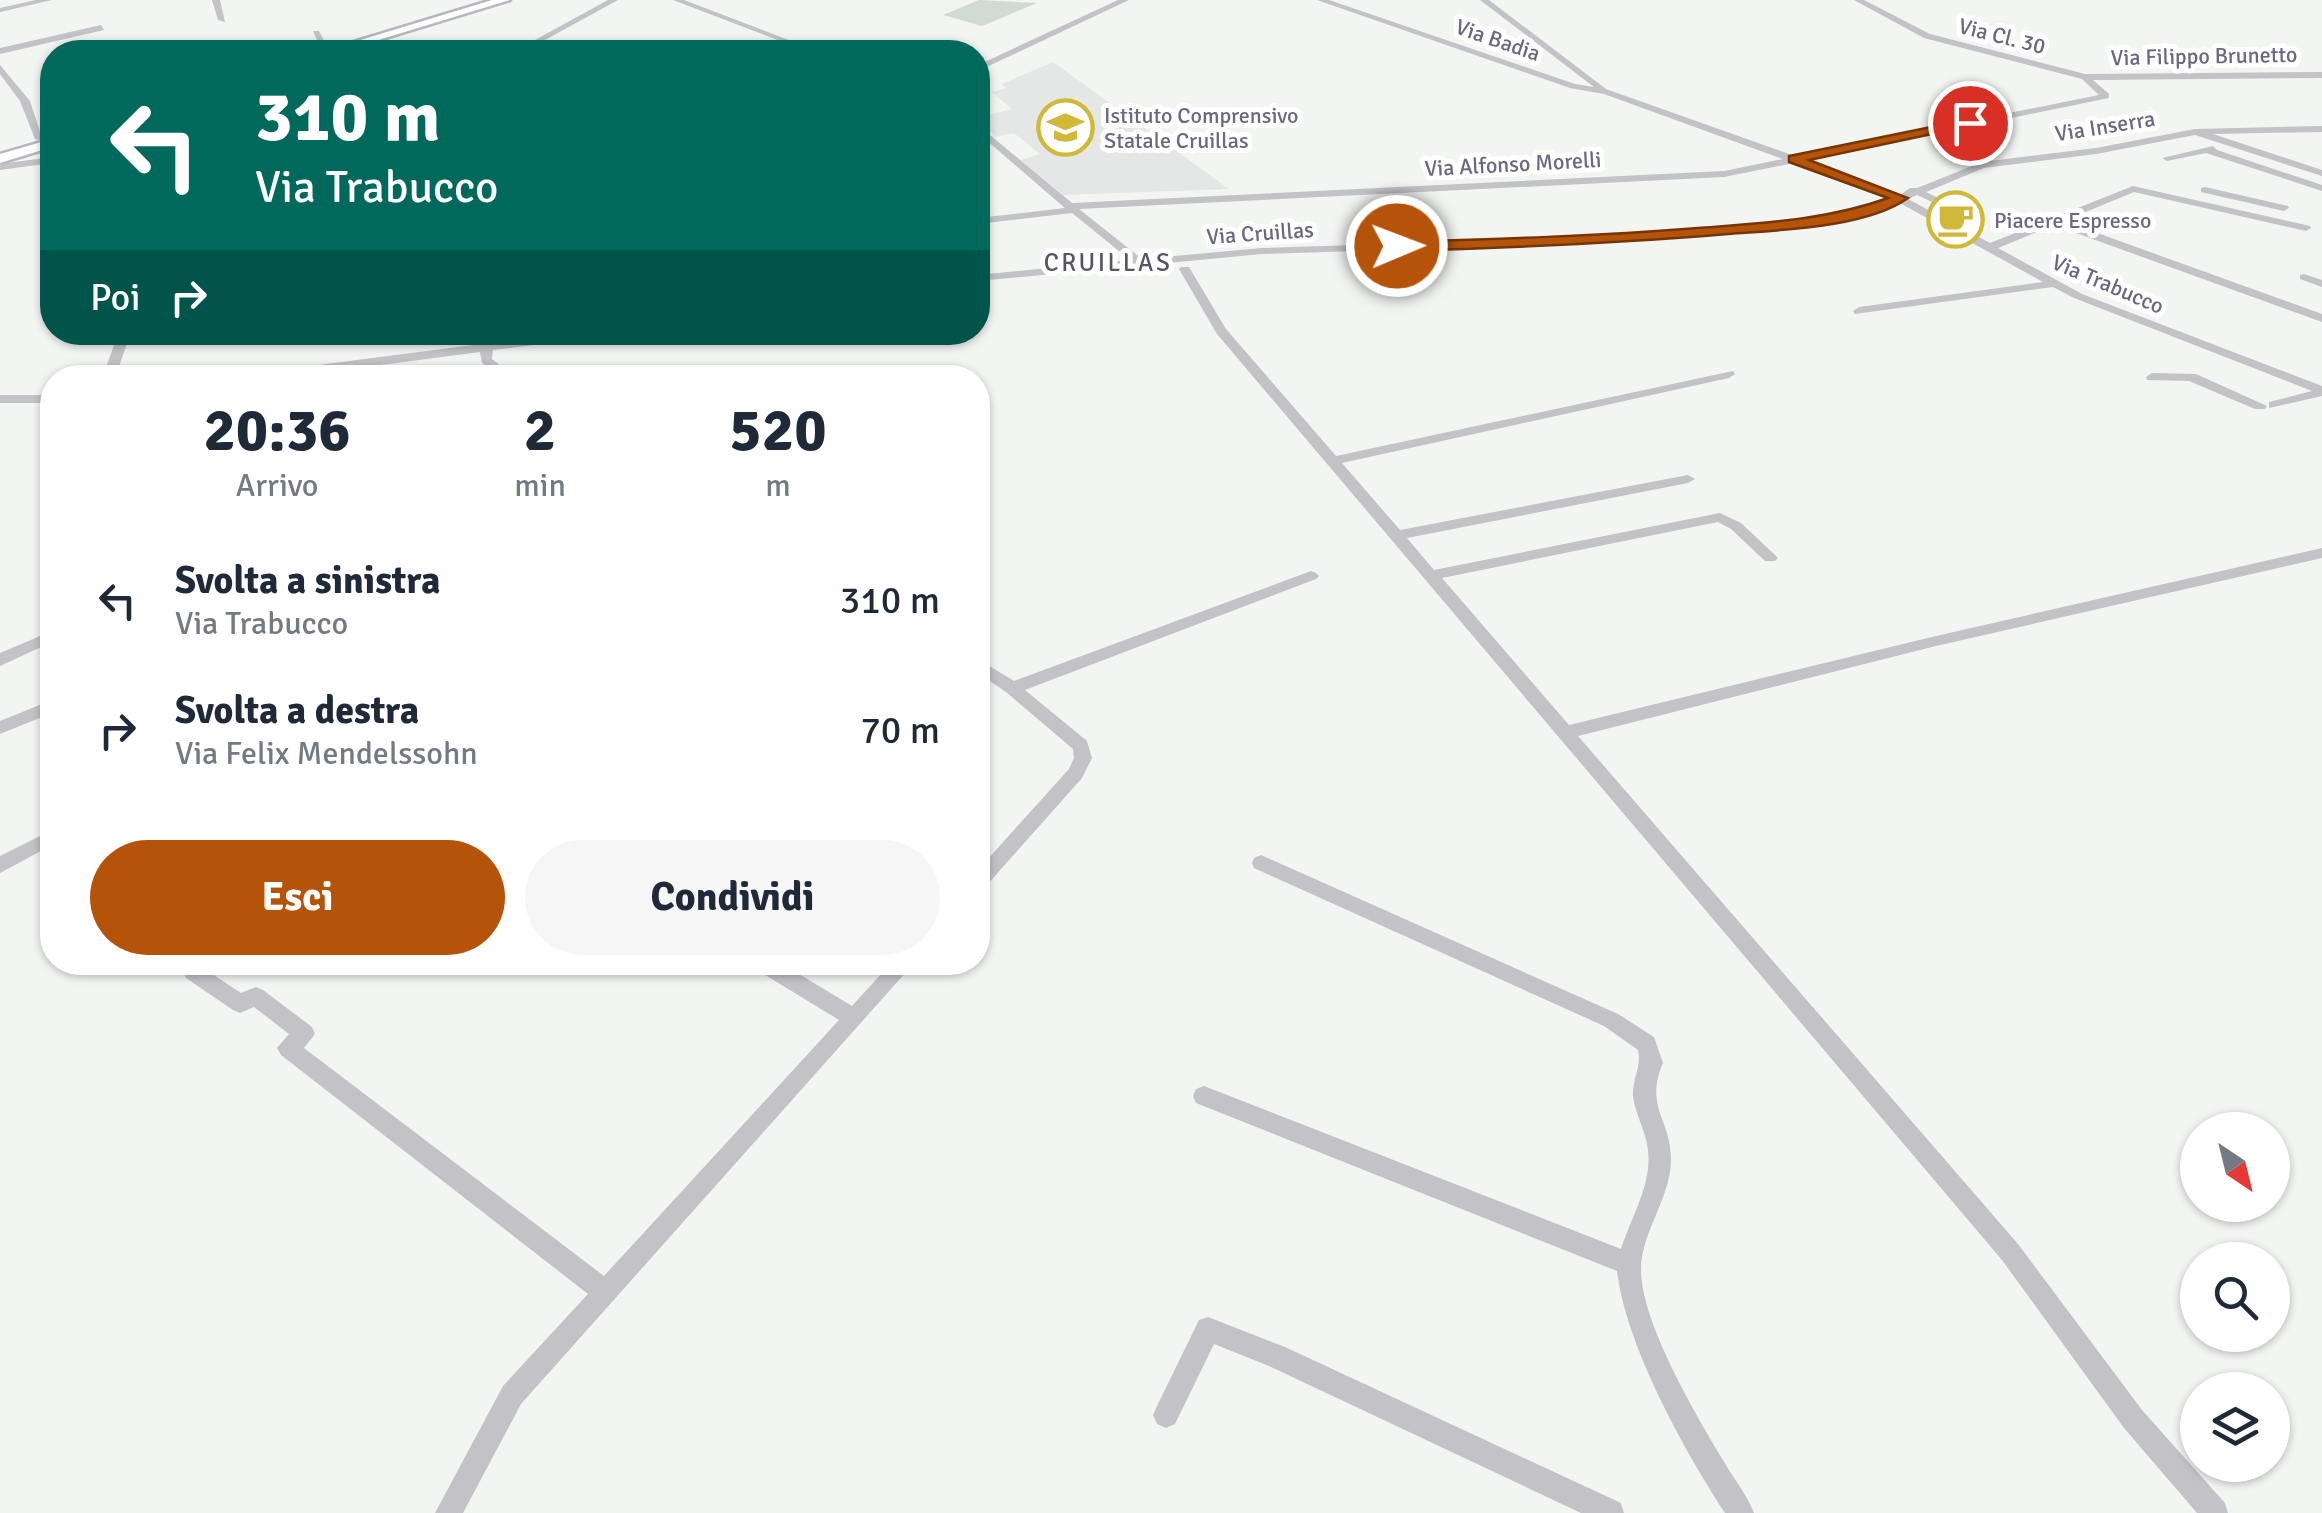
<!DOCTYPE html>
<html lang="it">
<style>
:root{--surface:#fff;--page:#f6f6f7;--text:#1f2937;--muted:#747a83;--accent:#b45309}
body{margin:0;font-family:Signika,sans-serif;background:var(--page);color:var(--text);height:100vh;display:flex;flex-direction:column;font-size:38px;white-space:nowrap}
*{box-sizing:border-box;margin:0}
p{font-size:32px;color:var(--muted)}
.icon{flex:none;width:55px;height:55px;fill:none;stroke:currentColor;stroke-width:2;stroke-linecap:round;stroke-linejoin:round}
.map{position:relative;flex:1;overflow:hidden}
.details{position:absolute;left:40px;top:365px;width:950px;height:610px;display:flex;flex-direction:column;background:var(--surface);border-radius:40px;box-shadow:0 2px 8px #0004}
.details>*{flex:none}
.banner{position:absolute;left:40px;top:40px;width:950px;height:305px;border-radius:40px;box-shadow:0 2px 8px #0004;background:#00695c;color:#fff;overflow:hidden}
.needle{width:65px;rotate:145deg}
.controls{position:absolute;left:2180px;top:1112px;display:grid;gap:20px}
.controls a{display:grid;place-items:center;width:110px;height:110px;border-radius:50%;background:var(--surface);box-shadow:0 2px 8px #0004;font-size:50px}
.pin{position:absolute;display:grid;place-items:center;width:85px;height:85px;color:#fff;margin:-42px;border:5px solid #fff;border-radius:50%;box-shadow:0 2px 10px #0007}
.me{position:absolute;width:110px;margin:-55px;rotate:89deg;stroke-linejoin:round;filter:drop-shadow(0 0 8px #0008)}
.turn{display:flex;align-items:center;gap:35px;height:210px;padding:0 50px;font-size:45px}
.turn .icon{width:130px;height:130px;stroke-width:2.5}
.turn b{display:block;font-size:70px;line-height:85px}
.then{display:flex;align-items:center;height:95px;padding:0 50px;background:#0003;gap:20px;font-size:38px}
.eta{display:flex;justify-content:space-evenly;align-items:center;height:170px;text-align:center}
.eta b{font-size:60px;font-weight:700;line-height:70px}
.primary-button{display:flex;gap:20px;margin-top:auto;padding:20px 50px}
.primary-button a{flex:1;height:115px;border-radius:60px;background:var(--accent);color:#fff;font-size:40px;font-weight:700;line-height:115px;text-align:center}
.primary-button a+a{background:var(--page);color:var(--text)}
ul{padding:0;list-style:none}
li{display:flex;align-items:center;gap:30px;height:130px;padding:0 50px}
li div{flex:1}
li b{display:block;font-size:38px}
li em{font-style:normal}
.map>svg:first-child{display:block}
</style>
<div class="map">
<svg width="2322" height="1513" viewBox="0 0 2322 1513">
<rect width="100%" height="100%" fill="#f3f5f2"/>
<!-- built -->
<path fill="#e5e6e6" d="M1053,62L1229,189L1063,195L1021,160L1040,154L1014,133L995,137L978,118L1012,109L992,92L1006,88L1002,84Z"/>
<!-- green -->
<path fill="#d2dad4" d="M979,0L1037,3L982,26L943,15Z"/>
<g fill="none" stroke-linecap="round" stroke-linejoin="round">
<defs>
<g id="secondary">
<path d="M492,0H510L339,52H321Z"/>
<path d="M52,139V147L0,163V154Z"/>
</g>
</defs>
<!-- secondary casing -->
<use href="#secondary" stroke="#b7b6be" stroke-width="5"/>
<!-- street -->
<g fill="#c2c2c7" fill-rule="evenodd">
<path d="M36,0H52L0,12V8Z"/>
<path d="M212,0H220L225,22L218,20Z"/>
<path d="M608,0H618L523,52H513Z"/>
<path d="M673,0H684L820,52H809Z"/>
<path d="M1118,0H1129L978,71V65Z"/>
<path d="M1317,0H1329L1575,84L1594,87L1480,0H1489L1606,89L1795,156L2099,95L2082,79L1924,38L1854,0H1864L1930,34L2085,74L2322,72V78L2093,80L2109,94V98L1806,160L1900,195L1910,188H1917L1982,162L2096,148L2195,129L2322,126V132L2213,134L2322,170V176L2195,135L2096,154L1984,168L1926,192L1959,208L1940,216L1990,243L2133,186L2310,226L2311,228L2306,231L2134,192L2064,221L2322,314V322L2054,225L1998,248L2082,294L2322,386V396L2269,408V402L2312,391L2074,298L2053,287L1855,314L1853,311L1859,307L2043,282L1898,202L1825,224L1581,244L1262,254L978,281V275L1130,260L1072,213L978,224V218L1065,208L978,133V125L1072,203L1724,171L1783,159L1604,94L1570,88ZM1794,163L1890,198L1824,218L1581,238L1427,243L1388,209L1384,210V214L1414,243L1262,248L1142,259L1079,209L1724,177ZM1917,195L1945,208L1932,212L1908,199Z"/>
<path d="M101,25L104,30L0,54V48Z"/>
<path d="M313,31H319L330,52H322Z"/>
<path d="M0,65L30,101L43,141L35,139L20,101L0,74Z"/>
<path d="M2213,146L2217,150L2322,185V191L2206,153L2167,161L2162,158Z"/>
<path d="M52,157V163L0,170V164Z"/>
<path d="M2205,187L2288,206L2289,208L2284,211L2201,192V188Z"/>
<path d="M1181,267H1189L1226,329L1336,456L1733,371L1735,374L1729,378L1342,463L1400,530L1688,475L1695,479L1688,483L1407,538L1434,570L1720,513L1741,523L1775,555L1778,558L1775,561H1765L1731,529L1718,522L1442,578L1569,725L1936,636L2322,548V558L1936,646L1578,736L2018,1244L2142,1410L2225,1503L2228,1513H2197L2124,1428L2002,1260L1217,334L1179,269Z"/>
<path d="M2304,274L2322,280V287L2300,279V275Z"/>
<path d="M119,332H131L115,378H102Z"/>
<path d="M573,332H611L605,336L493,350L492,359L516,378H501L482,363L480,352L282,378H243L249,374Z"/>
<path d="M2152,373L2196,374L2267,406L2265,409H2255L2189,381L2147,380L2146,377Z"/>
<rect x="0" y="395" width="52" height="8"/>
<path d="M1311,571L1316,573L1319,576L1316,579L1025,690L1087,741L1092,758L1082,778L985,887L978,890V870L1069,769L1074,758L1073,749L1006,692L978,673V659L1014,681Z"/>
<path d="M52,631V642L0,666V653Z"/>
<path d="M52,700V713L0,734V721Z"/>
<path d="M52,830V845L0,873V856Z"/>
<path d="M1261,855L1618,1014L1654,1037L1663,1063C1644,1107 1671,1119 1671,1159C1671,1198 1641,1232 1641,1270C1641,1322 1696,1415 1723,1460C1733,1478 1747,1494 1754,1513H1725C1684,1450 1626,1346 1617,1271L1196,1103L1193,1096L1196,1089L1204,1086L1621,1249C1631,1217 1652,1185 1648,1150C1646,1131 1635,1114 1633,1096C1632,1078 1642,1067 1638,1050L1604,1026L1254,868L1252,863L1254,858Z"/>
<path d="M751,962H779L852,1006L892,962H915L521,1404L463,1513H435L503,1386L588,1294L281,1055L277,1048L289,1034L254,1007L240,1013L233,1010L186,978L183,972L186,966L193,963L200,966L241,993L256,987L263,990L312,1027L315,1034L304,1048L604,1276L839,1020L754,968Z"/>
<path d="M1208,1317L1285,1347L1621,1503L1624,1513H1581L1269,1366L1214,1344L1175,1424L1166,1428L1157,1424L1153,1415L1157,1406L1199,1320Z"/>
</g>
<!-- secondary -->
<use href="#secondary" fill="#fff" fill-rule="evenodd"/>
</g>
<!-- route -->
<path fill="#b45309" stroke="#753606" stroke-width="2.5" d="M1970,119L1976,123L1975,125L1809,160L1908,198C1866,228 1779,230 1728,234C1618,243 1508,248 1397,251L1390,246L1397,242C1497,239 1597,236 1698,228C1763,223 1827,220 1888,198L1789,162V156Z"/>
<!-- icons -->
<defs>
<symbol id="school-ring" viewBox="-11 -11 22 22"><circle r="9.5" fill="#fff" stroke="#d0b938" stroke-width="1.5"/><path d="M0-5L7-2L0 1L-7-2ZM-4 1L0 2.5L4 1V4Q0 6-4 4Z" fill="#d0b938"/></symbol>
<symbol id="cafe-ring" viewBox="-11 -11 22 22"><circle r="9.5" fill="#fff" stroke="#d0b938" stroke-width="1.5"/><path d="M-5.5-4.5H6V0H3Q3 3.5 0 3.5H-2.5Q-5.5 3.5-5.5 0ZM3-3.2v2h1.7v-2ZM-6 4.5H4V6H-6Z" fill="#d0b938"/></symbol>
</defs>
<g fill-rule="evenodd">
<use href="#school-ring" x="1034" y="96" width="63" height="63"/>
<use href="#cafe-ring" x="1924" y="188" width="63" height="63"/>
</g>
<g text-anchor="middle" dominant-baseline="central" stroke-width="10" stroke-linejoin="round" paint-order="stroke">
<!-- far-street labels -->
<g font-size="22" fill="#696880" stroke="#fff">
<text transform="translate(2002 36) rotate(14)">Via Cl. 30</text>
<text transform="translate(1498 40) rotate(19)">Via Badia</text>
<text transform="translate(2204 56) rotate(-1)">Via Filippo Brunetto</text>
<text transform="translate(2105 126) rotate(-9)">Via Inserra</text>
<text transform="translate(1513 164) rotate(-3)">Via Alfonso Morelli</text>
<text transform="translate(1260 233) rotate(-4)">Via Cruillas</text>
<text transform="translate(2108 284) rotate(23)">Via Trabucco</text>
</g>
<!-- far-poi labels -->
<g font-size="22" fill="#696880" stroke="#fff" text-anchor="start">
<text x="1104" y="115">Istituto Comprensivo<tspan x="1104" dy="25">Statale Cruillas</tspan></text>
<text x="1994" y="220">Piacere Espresso</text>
</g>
<!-- far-neighbourhood labels -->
<g font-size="25" letter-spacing="2.5" fill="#565566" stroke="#fff">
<text x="1108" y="262">CRUILLAS</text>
</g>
</g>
</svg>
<div class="controls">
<a><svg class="needle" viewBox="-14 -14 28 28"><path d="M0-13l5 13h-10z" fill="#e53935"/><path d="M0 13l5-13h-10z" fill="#747a83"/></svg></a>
<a><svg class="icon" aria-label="search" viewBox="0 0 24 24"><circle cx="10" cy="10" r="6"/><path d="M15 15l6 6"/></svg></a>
<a><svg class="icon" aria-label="layers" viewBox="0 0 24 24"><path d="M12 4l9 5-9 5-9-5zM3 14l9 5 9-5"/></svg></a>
</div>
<div class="pin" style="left:1970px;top:123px;background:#d93025"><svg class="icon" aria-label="arrive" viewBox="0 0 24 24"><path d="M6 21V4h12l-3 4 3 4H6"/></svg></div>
<svg class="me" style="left:1397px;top:246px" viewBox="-20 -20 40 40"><circle r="17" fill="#b45309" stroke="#fff" stroke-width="3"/><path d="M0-11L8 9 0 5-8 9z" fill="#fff"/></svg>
<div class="banner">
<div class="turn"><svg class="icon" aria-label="left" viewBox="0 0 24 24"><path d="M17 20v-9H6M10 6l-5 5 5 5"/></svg><div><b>310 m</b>Via Trabucco</div></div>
<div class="then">Poi<svg class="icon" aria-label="right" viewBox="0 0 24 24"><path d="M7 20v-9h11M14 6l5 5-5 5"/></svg></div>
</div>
<section class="details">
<div class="eta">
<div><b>20:36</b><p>Arrivo</p></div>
<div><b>2</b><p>min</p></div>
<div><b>520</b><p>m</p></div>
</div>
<ul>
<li><svg class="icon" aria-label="left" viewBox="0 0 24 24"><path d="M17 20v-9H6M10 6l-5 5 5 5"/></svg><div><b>Svolta a sinistra</b><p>Via Trabucco</p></div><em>310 m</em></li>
<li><svg class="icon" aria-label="right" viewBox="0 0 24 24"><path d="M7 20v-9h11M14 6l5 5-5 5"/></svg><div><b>Svolta a destra</b><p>Via Felix Mendelssohn</p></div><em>70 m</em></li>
</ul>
<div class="primary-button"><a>Esci</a><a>Condividi</a></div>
</section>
</div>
